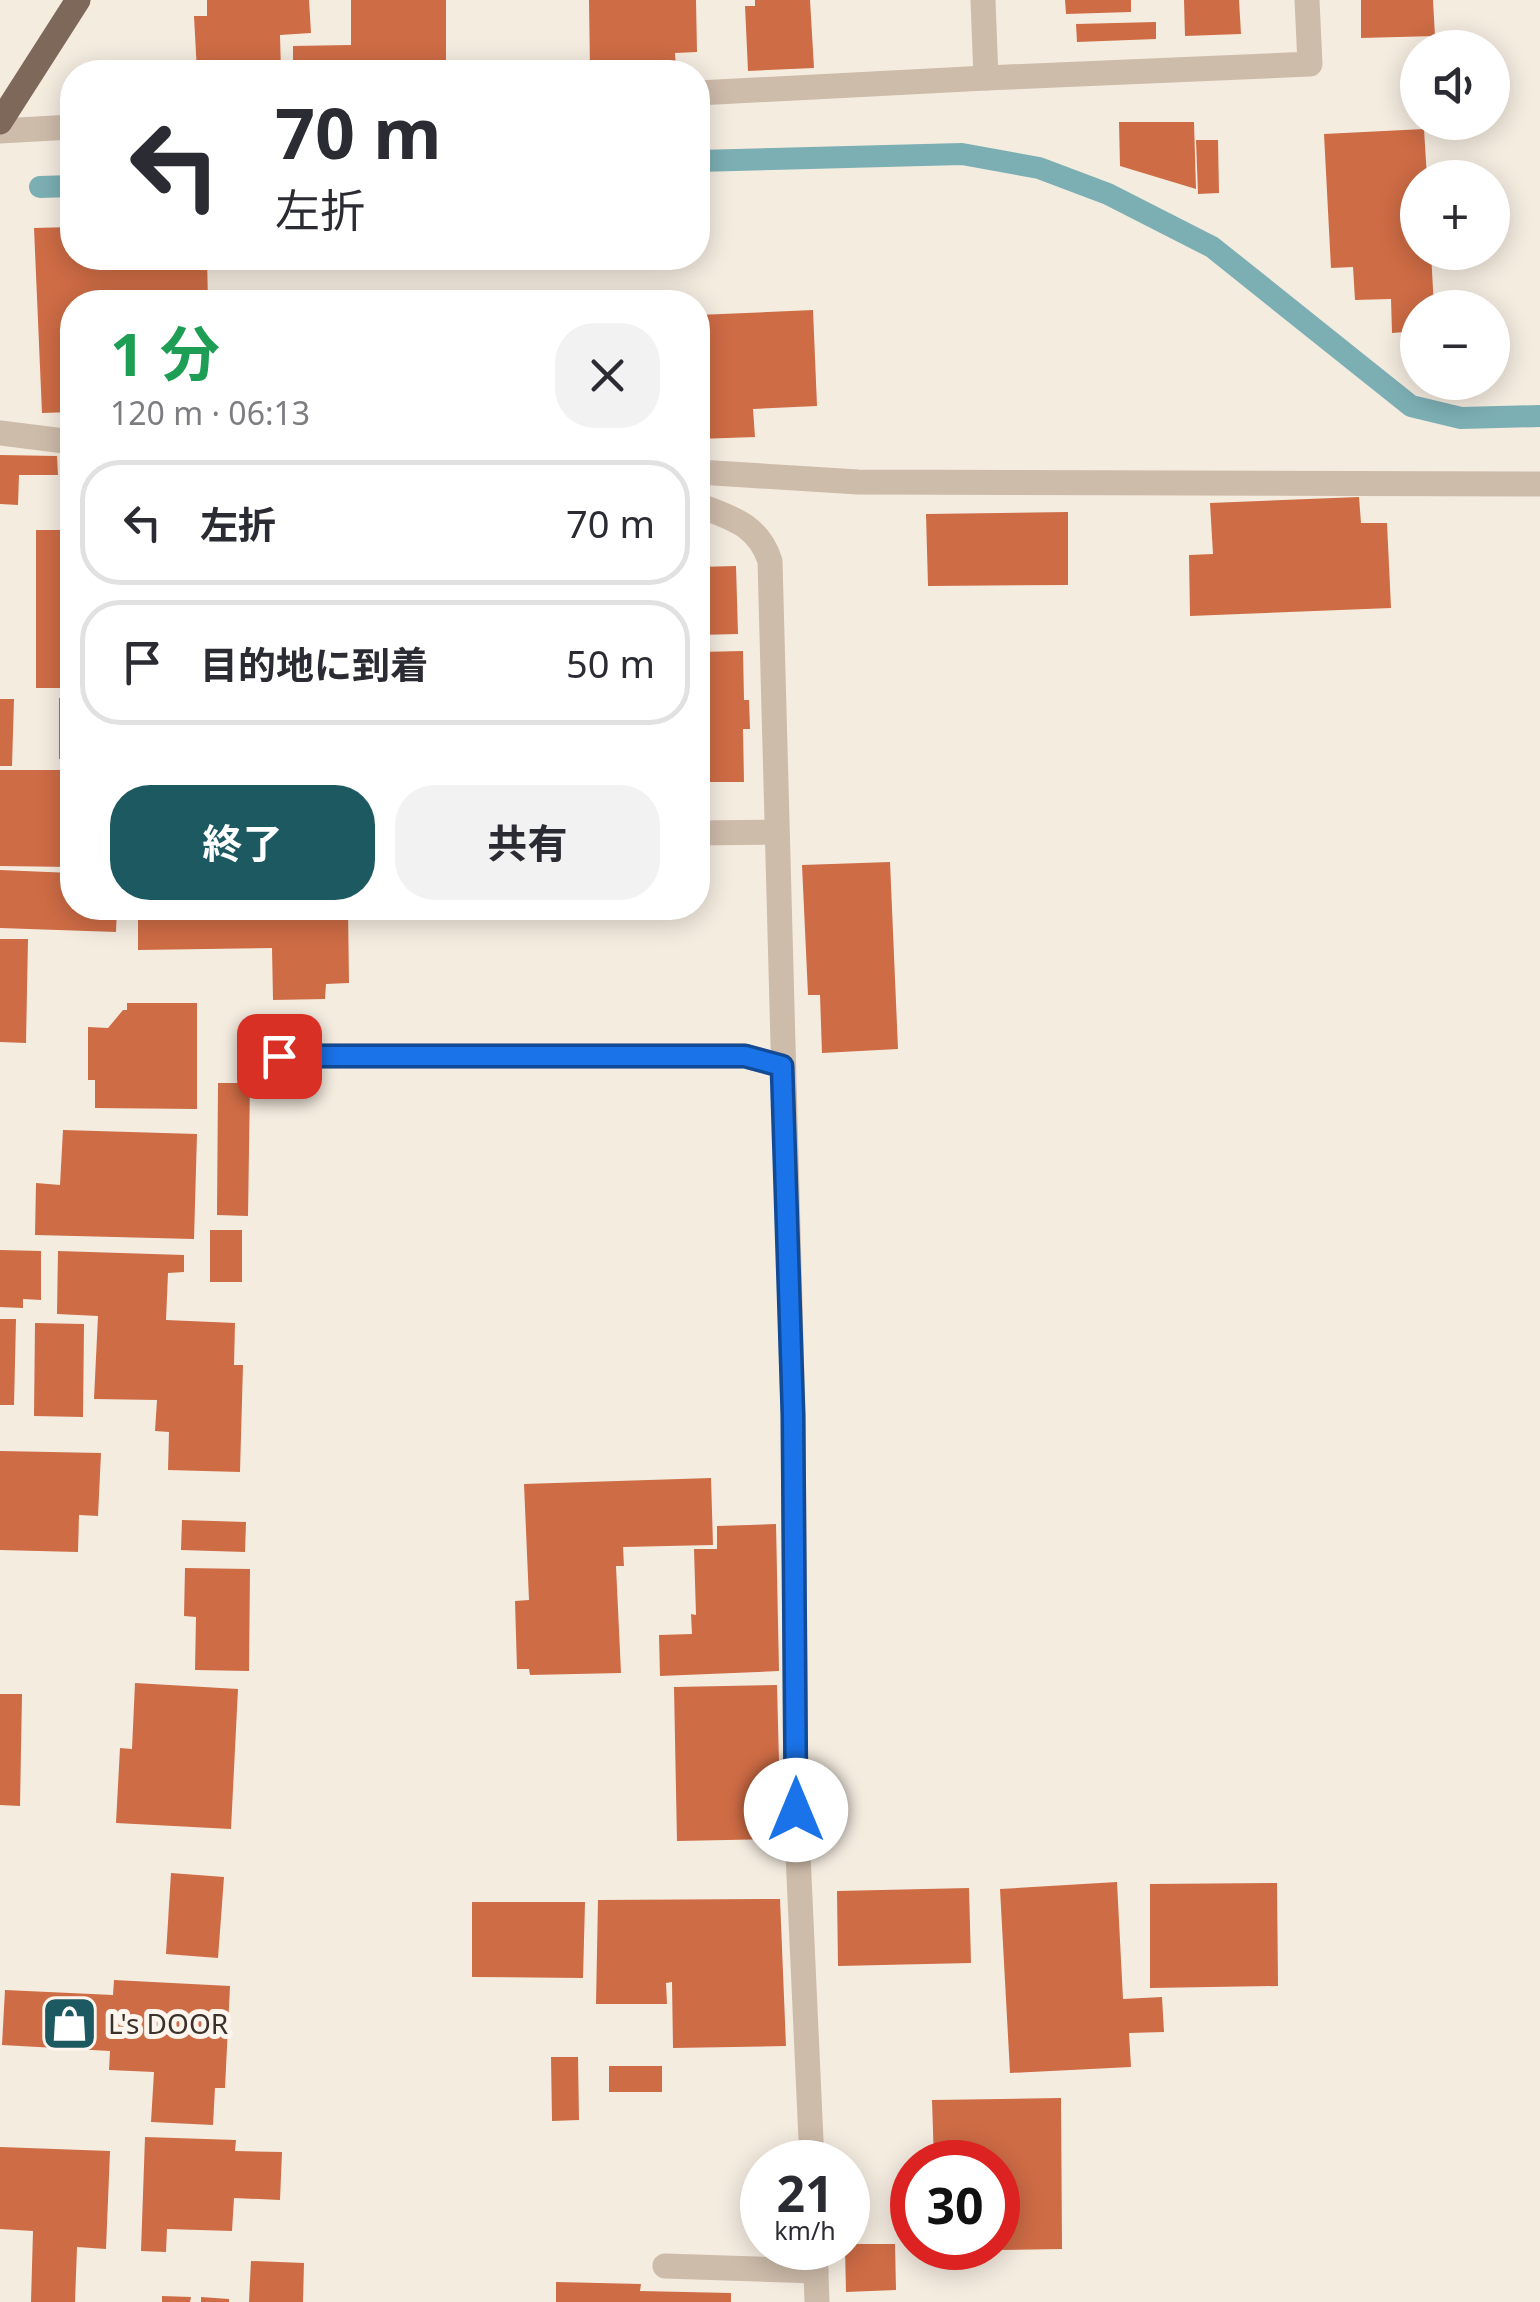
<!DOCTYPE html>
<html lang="ja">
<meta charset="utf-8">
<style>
:root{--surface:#fff;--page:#f2f2f3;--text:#2b2b33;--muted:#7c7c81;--line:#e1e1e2;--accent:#1c5960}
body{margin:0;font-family:"Noto Sans","Noto Sans JP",sans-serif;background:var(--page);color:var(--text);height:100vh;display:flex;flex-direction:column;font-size:38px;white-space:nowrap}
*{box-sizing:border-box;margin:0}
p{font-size:32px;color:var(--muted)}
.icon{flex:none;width:55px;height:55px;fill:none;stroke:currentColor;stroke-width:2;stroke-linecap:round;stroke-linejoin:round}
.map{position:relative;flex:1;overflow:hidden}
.panel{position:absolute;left:60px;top:290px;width:650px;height:630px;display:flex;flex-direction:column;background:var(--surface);border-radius:40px;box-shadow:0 5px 25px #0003}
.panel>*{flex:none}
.guide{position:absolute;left:60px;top:60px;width:650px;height:210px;border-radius:40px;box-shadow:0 5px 25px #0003;background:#fff;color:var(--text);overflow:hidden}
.fabs{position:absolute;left:1400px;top:30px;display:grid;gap:20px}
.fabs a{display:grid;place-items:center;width:110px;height:110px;border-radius:50%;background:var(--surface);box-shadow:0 5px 25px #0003;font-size:50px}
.speed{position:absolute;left:740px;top:2140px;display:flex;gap:20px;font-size:50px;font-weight:700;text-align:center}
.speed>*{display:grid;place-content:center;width:130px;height:130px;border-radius:50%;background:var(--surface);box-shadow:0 5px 25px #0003;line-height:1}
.speed small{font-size:25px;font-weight:400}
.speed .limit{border:15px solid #d22;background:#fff;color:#111}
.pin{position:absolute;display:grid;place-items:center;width:85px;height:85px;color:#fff;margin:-42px;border-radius:20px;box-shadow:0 5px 15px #0006}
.me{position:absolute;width:110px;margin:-55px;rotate:0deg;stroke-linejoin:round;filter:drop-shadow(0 0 8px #0008)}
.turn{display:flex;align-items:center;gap:35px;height:210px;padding:0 50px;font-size:45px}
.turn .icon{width:130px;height:130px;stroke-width:2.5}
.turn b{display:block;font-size:70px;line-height:85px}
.round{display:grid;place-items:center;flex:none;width:105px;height:105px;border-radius:40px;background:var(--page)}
.summary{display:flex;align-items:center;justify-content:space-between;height:170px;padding:0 50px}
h1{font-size:60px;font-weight:700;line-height:75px;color:#1e9e55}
.primary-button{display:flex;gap:20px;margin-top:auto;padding:20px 50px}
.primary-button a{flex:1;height:115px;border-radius:40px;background:var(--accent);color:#fff;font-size:40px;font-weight:700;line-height:115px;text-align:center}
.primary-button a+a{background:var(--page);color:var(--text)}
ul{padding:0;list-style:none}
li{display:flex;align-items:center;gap:30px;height:125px;margin:0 20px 15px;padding:0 30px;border:5px solid var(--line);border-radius:40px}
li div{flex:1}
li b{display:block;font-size:38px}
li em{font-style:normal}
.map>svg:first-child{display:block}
</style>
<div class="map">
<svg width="1540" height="2302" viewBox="0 0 1540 2302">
<rect width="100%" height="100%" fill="#f5ece0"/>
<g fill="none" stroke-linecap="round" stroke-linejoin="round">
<!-- stream -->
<g stroke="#7cafb4" stroke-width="22">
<path d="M698,161L962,154L1039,168L1108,194L1212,247L1411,406L1461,418L1540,416"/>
<path d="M40,187L72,186"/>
</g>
</g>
<!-- building -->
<g fill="#ce6c45">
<path d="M207,0H309L311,33L280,35L281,72H197L194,16H207Z"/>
<path d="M351,0H446V72H293V46L351,45Z"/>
<path d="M589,0H696L697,52L675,53L676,68L590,70Z"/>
<path d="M755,0H810L814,68L748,71L745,6H755Z"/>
<path d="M1065,0H1131V12L1066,14Z"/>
<path d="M1184,0H1239L1241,34L1185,36Z"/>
<path d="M1361,0H1433L1435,36L1361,38Z"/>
<path d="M1156,22V39L1077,42L1076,24Z"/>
<path d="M1119,122H1194L1196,189L1120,166Z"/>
<path d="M1424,129L1427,178H1418V252H1431L1434,308H1418V331L1392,333L1391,299L1355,300L1353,267L1331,268L1324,134Z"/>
<path d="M1196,140H1218L1219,193L1198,194Z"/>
<path d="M72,227V258H207L208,302H72V412L42,413L34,228Z"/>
<path d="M813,310L817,406L753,409L755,437L698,439V315Z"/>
<path d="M0,455L57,456L58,475H19L18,505L0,504Z"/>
<path d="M1359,497L1361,523H1387L1391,608L1190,616L1189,555L1213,554L1210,503Z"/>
<path d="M1068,512V585L928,586L926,514Z"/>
<rect x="36" y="530" width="36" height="158"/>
<path d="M736,566L738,634L698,635V567Z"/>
<path d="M743,651L744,700H749L750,729H743L744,782H698V652Z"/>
<rect x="59" y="698" width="13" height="61"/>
<path d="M0,699H14L12,766H0Z"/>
<path d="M0,770H72V867L0,866Z"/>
<path d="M890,862L898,1049L822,1053L820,995H808L802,865Z"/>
<path d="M0,870L72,873V908H117L116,932L0,928Z"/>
<path d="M138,908H348L349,983L326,984L325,999L273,1000L272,948L138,950Z"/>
<path d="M0,939H28L26,1043L0,1042Z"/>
<path d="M127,1003H197V1109L95,1108V1080H88V1027L108,1028L123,1010H127Z"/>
<path d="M218,1083H250L248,1216L217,1215Z"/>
<path d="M63,1130L197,1134L194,1239L35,1235L36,1183L60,1185Z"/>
<rect x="210" y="1230" width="32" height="52"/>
<path d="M0,1250L41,1251V1300L23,1299V1308L0,1307Z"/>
<path d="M58,1251L184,1255V1272L168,1273L166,1320L235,1323L234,1365H243L240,1472L168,1470L169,1432L155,1431L157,1400L94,1399L98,1316L57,1314Z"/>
<path d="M0,1319H16L14,1405H0Z"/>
<path d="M35,1323L84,1324L83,1417L34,1416Z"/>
<path d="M0,1451L101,1453L98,1516L79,1515L78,1552L0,1550Z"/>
<path d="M711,1478L713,1545L623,1547L624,1566H616L621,1673L530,1675L529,1669H517L515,1601L529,1600L524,1484Z"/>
<path d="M182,1520L246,1522L245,1552L181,1550Z"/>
<path d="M776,1524L779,1671L660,1676L659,1635L692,1634L691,1614L696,1615L694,1549H717V1526Z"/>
<path d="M185,1568L250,1569L249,1671L195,1670L196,1617L184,1616Z"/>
<path d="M135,1683L238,1689L231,1829L116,1823L120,1748L132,1749Z"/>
<path d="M777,1685L781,1839L677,1841L674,1687Z"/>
<path d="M0,1694H22L20,1806L0,1805Z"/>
<path d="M171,1873L224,1877L218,1958L166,1954Z"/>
<path d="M1117,1882L1123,1999L1162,1997L1164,2032L1129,2033L1131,2067L1010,2073L1000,1889Z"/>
<path d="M1277,1883L1278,1986L1150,1988V1884Z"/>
<path d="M969,1888L971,1963L838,1966L837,1891Z"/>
<path d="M780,1899L786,2046L673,2048L672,1982L666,1983L667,2004H596L598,1900Z"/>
<path d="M472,1902H585L583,1978L472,1977Z"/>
<path d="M114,1980L230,1986L225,2088H215L213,2125L151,2122L154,2072L109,2070L110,2051L2,2045L5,1990L113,1995Z"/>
<path d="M551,2057H578L579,2120L552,2121Z"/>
<rect x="609" y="2066" width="53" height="26"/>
<path d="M1061,2098L1062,2249L998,2250V2162H934L932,2100Z"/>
<path d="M145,2137L236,2140L235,2151L282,2152L280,2200L234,2198L232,2231L167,2229L166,2252L141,2251Z"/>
<path d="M0,2147L110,2151L106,2249L77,2247L75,2302H31L33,2231L0,2229Z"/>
<path d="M848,2244H895L896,2290L846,2292L845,2248Z"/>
<path d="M251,2261L304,2263L303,2302H249Z"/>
<path d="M556,2282L641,2284L640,2291L731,2293V2302H556Z"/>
<path d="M162,2296L191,2297L190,2302H162Z"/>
<path d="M201,2297L229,2299V2302H201Z"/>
</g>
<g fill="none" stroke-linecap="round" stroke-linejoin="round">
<!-- minor -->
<g stroke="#cebcaa" stroke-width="25">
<path d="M986,78L1310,64L1307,0"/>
<path d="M698,93L986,78L983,0"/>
<path d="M0,131L72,127"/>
<path d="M0,433L72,442"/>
<path d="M698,472L858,482L1540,484"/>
<path d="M698,505C731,518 758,524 770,561L793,1415L796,1810L812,2162"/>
<path d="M698,833L775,832"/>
<path d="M279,1056H745L782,1066"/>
<path d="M815,2248L817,2302"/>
<path d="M665,2266L816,2271"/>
</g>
<!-- primary -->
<path stroke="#7e685a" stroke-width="25" d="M0,122L78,0"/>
</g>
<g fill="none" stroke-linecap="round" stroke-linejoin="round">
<defs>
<path id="route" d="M279,1056H745L782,1066L793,1415L796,1810"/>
</defs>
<!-- route casing -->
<use href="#route" stroke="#114b97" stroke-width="25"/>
<!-- route -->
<use href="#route" stroke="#1a73e8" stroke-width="18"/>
</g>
<!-- icons -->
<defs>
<symbol id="shop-square" viewBox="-11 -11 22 22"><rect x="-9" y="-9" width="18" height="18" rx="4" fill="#1c5960" stroke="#fcf5ed"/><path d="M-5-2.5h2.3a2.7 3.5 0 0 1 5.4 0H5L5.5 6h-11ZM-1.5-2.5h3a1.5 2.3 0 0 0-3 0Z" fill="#fff"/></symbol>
</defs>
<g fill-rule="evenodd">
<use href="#shop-square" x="38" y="1992" width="63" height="63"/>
</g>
<g text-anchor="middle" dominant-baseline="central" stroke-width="10" stroke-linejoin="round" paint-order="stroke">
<!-- poi labels -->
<g font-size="28" fill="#3b302a" stroke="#fcf5ed" text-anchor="start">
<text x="108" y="2023">L's DOOR</text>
</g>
</g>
</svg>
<div class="fabs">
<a><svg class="icon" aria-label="sound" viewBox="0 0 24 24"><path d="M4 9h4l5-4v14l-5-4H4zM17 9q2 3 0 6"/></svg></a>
<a>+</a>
<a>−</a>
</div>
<div class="speed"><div>21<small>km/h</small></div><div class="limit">30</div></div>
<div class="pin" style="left:279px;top:1056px;background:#d93025"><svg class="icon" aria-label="arrive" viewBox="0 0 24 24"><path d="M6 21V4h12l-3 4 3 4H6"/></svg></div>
<svg class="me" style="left:796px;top:1810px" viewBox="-20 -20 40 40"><circle r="19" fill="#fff"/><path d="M0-13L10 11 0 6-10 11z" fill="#1a73e8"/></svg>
<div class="guide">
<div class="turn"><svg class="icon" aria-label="left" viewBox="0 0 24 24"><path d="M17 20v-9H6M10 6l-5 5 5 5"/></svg><div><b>70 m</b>左折</div></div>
</div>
<section class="panel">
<div class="summary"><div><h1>1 分</h1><p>120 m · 06:13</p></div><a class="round"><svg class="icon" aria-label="close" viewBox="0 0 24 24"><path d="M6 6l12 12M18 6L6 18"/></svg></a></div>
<ul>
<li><svg class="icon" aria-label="left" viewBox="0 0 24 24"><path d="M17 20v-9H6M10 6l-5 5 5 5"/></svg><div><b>左折</b></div><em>70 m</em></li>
<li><svg class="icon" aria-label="arrive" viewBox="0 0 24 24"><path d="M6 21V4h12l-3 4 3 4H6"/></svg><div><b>目的地に到着</b></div><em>50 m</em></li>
</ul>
<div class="primary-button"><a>終了</a><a>共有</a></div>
</section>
</div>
